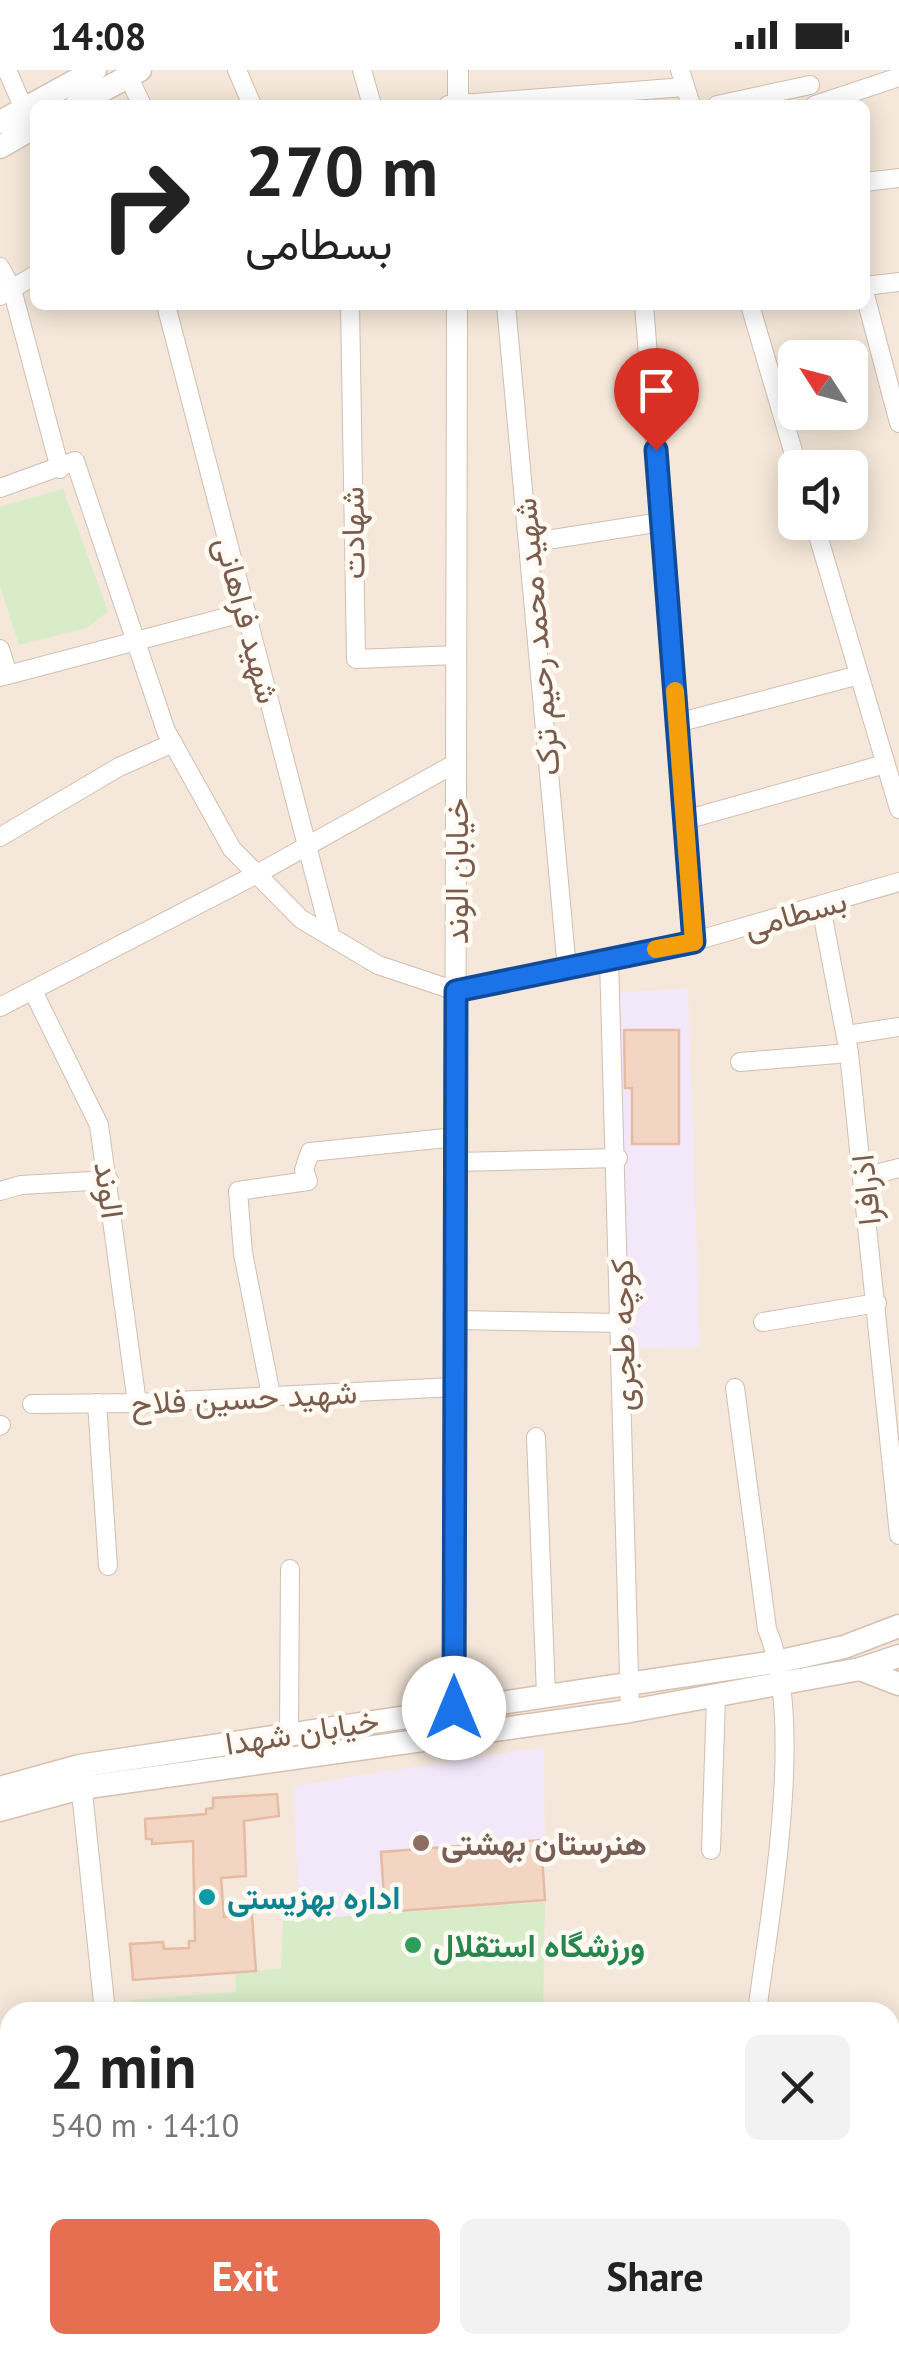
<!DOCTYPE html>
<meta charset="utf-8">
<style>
:root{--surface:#fff;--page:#f2f2f2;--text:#222;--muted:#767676;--accent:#e76f51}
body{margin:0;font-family:"PT Sans",Vazirmatn,sans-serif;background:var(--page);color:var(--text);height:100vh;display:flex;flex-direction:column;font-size:38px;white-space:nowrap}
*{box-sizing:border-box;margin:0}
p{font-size:32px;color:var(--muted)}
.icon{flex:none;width:55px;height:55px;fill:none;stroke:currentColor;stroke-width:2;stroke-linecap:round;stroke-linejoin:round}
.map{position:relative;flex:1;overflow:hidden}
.drawer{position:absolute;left:0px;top:1932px;width:900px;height:352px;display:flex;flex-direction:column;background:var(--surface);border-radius:30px 30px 0 0;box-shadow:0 5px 25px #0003}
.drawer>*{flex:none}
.guide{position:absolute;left:30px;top:30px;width:840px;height:210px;border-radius:15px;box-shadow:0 5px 25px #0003;background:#fff;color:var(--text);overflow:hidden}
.needle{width:65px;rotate:306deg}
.controls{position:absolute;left:778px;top:270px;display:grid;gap:20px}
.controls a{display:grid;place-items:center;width:90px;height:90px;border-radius:15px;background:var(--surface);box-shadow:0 5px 25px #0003;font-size:50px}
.pin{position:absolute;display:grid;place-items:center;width:85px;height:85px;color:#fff;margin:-102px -42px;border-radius:50% 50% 50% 0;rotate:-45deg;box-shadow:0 0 10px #0007}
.pin .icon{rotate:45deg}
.me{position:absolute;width:110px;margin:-55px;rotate:0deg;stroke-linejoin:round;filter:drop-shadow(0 0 8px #0008)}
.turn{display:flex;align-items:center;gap:35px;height:210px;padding:0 50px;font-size:45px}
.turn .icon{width:130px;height:130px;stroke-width:2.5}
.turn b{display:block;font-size:70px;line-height:85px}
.round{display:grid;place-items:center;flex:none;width:105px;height:105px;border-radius:15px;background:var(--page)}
.overview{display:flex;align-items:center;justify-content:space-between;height:170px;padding:0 50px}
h1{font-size:60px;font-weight:700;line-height:75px}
.primary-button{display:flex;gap:20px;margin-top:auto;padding:20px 50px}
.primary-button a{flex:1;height:115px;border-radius:15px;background:var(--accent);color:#fff;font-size:40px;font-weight:700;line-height:115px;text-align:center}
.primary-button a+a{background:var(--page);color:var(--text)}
.status{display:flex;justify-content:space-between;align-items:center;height:70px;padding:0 50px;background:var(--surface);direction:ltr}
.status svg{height:28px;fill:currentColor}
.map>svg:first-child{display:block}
</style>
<div class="status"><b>14:08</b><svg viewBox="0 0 49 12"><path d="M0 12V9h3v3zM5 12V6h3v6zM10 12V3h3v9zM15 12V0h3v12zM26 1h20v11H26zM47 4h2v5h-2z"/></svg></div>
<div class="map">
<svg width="899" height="2284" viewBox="0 0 899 2284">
<rect width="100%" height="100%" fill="#fdf6ec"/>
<!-- residential -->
<path fill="#f5e8da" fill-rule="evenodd" d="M0,0H899V2284H0ZM35,35H865V235H35ZM795,288H850V342H795ZM795,398H850V452H795ZM10,1942H890V2275H10Z"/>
<!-- education -->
<g fill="#f3e8fa">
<path d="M688,918L700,1277L622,1278L619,923Z"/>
<path d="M544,1677L545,1830L299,1850L294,1716Z"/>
</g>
<!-- green -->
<g fill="#d8ecc9">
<path d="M63,419L108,541L87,558L19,575L0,516V437Z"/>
<path d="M545,1832L543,1942H132L131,1930L236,1922L235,1902L281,1899L283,1851Z"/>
<path d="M899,2028V2215L890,2213V2032Z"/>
</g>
<!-- building -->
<g fill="#f3d5c3" stroke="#e6bba3" stroke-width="2.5">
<path d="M624,960H679V1074H632V1018H625Z"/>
<path d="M277,1724L279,1746L244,1751L246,1806L221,1808L224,1847L252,1845L256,1901L133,1910L130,1874L163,1872L164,1879L189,1878V1871H195L193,1771L152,1774V1769H146L145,1749L206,1744V1739L213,1738V1728Z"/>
<path d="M541,1770L545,1830L385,1842L381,1782Z"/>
<path d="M899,2150V2203L890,2205V2152Z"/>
<path d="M205,2275H249L248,2284H204Z"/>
</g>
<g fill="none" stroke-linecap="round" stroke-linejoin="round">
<defs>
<g id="minor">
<path d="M7,0L24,39"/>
<path d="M237,0L252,35"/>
<path d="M362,0L372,35"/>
<path d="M680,0L691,35"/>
<path d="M128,6L142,35"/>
<path d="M448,35L685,17"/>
<path d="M717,35L810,15"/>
<path d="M815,35L899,7"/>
<path d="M865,112L899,108"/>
<path d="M0,197L12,219L60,399"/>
<path d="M865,216L899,212"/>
<path d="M865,225L899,353"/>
<path d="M0,226L35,205"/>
<path d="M166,235L330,864"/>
<path d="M350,235L356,589L457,585"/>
<path d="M506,235L567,899"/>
<path d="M644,235L695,871"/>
<path d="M750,235L798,398"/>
<path d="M0,418L75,391L166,661L232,779L301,849L378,895L456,921L695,871L899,812"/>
<path d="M814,452L899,739"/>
<path d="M528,473L661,452"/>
<path d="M0,579L8,605"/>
<path d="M0,607L246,542"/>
<path d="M677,653L859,605"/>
<path d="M685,750L885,694"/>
<path d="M0,767L119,697L173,673"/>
<path d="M821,837L849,983L899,1465"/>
<path d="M609,889L630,1641"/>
<path d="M33,921L99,1055L137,1333"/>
<path d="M0,937L257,804L456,693"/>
<path d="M847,965L899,957"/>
<path d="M740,992L849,983"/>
<path d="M456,1092L618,1088"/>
<path d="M864,1107L899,1098"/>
<path d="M0,1121L21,1115L109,1110"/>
<path d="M455,1250L621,1253"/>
<path d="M763,1252L877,1233"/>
<path d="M735,1318L767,1559C806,1650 770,1842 757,1942"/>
<path d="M271,1325L243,1183L238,1121L308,1111L304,1100L310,1082L456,1067"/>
<path d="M97,1333L108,1496"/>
<path d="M32,1334L137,1333L455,1317"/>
<path d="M0,1356L1,1355"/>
<path d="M536,1367L546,1624"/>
<path d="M289,1663L290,1499"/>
<path d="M711,1780L716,1627"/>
<path d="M890,2005L899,2001"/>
<path d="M478,2275V2284"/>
<path d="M737,2275L747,2284"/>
<path d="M48,2284L49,2275"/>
<path d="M257,2284V2275"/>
<path d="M393,2284L394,2275"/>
<path d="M531,2284L534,2275"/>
</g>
<g id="tertiary">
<path d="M458,35V0"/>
<path d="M454,1667L457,235"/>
<path d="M80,1703L105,1942"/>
<path d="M0,2169L10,2167"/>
<path d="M890,2236L899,2238"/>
</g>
<g id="secondary">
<path d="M76,35L140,0"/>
<path d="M0,52L95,0"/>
<path d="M0,77L35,57"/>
<path d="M860,1599L899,1614"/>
<path d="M0,1718L79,1696L781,1591L844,1577L899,1556"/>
<path d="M0,1740L81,1718L630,1641L860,1599L899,1586"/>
</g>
</defs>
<!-- minor casing -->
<use href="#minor" stroke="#d1beb0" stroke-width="20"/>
<!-- tertiary casing -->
<use href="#tertiary" stroke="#d1beb0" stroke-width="22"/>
<!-- secondary casing -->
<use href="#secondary" stroke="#d6c0b0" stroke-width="25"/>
<!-- minor -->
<use href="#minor" stroke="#fff" stroke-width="18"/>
<!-- tertiary -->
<use href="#tertiary" stroke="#fff" stroke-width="20"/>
<!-- secondary -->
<use href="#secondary" stroke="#fff" stroke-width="22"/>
</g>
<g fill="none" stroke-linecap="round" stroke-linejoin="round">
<defs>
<path id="route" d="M454,1638L456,921L694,872L656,380"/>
</defs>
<!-- route casing -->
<use href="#route" stroke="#114b97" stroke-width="25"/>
<!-- route -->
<use href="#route" stroke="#1a73e8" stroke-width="18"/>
<!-- slow -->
<path stroke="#f59e0b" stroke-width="18" d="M656,879L694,872L675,621"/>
</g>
<!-- markers -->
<circle fill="#8d6e63" stroke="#fffaf3" stroke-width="4" cx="421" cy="1773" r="10"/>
<circle fill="#0f9aa8" stroke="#fffaf3" stroke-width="4" cx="207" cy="1827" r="10"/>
<circle fill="#2e9e5b" stroke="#fffaf3" stroke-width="4" cx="413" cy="1875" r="10"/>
<g text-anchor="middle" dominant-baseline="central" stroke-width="9" stroke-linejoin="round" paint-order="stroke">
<!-- street labels -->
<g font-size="32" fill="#7a5c4d" stroke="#fffaf3">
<text transform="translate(352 463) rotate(-91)">شهادت</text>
<text transform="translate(248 550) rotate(75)">شهید فراهانی</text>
<text transform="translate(536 567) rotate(-95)">شهید محمد رحیم ترک</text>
<text transform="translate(456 801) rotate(-90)">خیابان الوند</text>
<text transform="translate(795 843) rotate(-16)">بسطامی</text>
<text transform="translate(110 1120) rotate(82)">الوند</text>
<text transform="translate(865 1120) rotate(-96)">اذرافرا</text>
<text transform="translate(622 1265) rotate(-91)">کوچه طجری</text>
<text transform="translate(244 1327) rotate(-3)">شهید حسین فلاح</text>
<text transform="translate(302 1661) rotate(-9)">خیابان شهدا</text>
</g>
<!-- education labels -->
<g font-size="32" font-weight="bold" fill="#785e54" stroke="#fffaf3" text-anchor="start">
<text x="441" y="1773">هنرستان بهشتی</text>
</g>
<!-- culture labels -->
<g font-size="32" font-weight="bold" fill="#0d838f" stroke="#fffaf3" text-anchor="start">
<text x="227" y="1827">اداره بهزیستی</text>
</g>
<!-- leisure labels -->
<g font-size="32" font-weight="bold" fill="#27864d" stroke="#fffaf3" text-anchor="start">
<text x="433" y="1875">ورزشگاه استقلال</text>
</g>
</g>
</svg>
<div class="controls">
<a><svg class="needle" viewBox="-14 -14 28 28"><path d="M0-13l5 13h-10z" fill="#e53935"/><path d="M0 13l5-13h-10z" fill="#767676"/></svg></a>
<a><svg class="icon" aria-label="sound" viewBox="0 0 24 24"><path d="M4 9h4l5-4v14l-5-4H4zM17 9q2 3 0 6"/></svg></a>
</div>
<div class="pin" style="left:656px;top:380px;background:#d93025"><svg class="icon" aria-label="arrive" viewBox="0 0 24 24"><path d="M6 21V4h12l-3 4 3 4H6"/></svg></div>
<svg class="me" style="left:454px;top:1638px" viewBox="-20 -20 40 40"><circle r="19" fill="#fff"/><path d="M0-13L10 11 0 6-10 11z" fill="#1a73e8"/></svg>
<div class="guide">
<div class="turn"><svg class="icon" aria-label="right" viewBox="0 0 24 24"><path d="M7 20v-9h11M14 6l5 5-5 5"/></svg><div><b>270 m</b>بسطامی</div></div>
</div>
<section class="drawer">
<div class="overview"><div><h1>2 min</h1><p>540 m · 14:10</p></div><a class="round"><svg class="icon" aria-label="close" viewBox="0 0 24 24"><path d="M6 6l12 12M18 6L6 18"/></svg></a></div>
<div class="primary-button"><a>Exit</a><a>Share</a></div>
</section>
</div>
